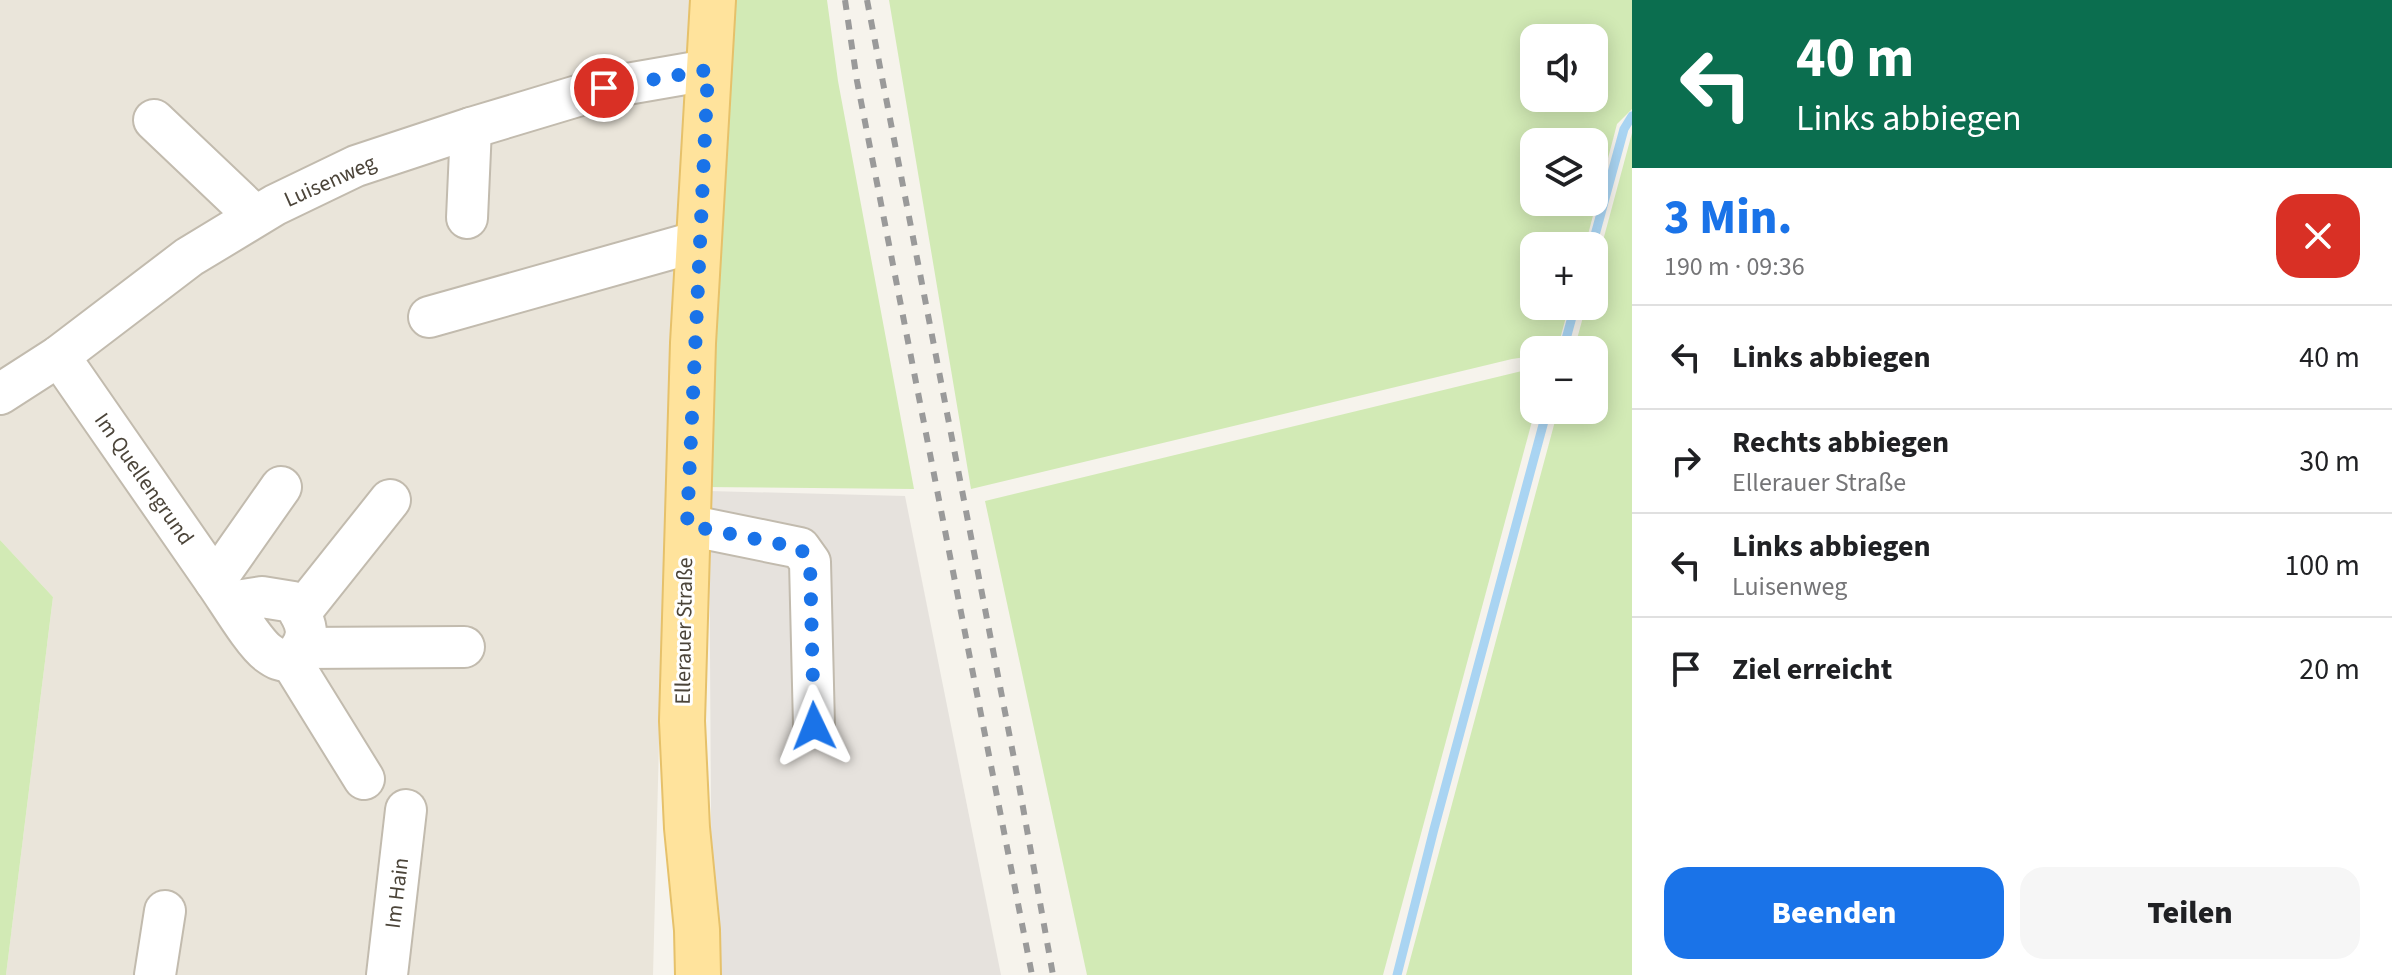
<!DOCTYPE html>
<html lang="de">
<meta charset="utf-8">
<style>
:root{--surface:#fff;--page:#f6f6f6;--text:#202124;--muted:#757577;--line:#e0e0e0;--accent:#1a73e8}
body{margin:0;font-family:"Source Sans 3",sans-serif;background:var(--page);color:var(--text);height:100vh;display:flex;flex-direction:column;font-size:30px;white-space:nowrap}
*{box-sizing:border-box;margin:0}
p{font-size:26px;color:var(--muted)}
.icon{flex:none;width:44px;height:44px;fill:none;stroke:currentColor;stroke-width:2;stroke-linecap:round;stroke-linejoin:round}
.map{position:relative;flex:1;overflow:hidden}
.panel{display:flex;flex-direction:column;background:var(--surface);width:760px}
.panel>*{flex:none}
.hud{background:#0b6e4f;color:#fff;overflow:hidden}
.fabs{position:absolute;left:1520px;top:24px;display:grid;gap:16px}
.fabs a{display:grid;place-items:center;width:88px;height:88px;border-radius:16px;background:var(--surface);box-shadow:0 4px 20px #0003;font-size:40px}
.pin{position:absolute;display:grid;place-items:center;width:68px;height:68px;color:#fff;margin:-34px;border:4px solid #fff;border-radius:50%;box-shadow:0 2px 8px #0007}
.me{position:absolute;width:88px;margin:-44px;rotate:358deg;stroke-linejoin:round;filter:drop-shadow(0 0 6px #0008)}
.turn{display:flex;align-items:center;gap:28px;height:168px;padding:0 32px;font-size:36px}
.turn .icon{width:104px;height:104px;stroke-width:2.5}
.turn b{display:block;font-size:56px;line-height:68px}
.round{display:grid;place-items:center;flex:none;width:84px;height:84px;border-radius:24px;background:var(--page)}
.headline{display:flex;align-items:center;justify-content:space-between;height:136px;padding:0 32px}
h1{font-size:48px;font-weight:800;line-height:60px;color:var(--accent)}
.action{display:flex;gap:16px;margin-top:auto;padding:16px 32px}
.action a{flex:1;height:92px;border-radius:24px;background:var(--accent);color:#fff;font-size:32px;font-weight:800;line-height:92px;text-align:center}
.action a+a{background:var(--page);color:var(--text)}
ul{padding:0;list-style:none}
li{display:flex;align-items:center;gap:24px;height:104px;padding:0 32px;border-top:2px solid var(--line)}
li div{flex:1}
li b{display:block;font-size:30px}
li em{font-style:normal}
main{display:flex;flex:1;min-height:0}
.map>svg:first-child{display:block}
</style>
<main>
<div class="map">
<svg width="1632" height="975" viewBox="0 0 1632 975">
<rect width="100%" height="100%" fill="#f6f3ec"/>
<!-- residential -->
<path fill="#eae5da" d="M0,0H691L663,589L653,975H6L53,597L0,540Z"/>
<!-- industrial -->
<path fill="#e6e2dd" d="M709,491L905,496L1001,975H712Z"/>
<!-- green -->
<g fill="#d2eab5" fill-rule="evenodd">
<path d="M733,0H827L838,81L914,489L701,487Z"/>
<path d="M889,0H1632V109L1617,124L1585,246H1534V306H1569L1557,350H1534V356L1512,359L971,489ZM1594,38V98H1534V38ZM1594,142V202H1534V142Z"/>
<path d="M1632,133V975H1406L1558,410H1594V350H1574L1586,306H1594V274Z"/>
<path d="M1534,368L1535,410L1383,975H1087L985,501Z"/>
<path d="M0,540L53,597L6,975H0Z"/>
</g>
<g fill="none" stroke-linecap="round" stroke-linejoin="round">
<!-- stream -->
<g stroke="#a9d4f2" stroke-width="9">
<path d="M1592,246L1624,129L1632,116"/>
<path d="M1563,350L1575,306"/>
<path d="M1397,975L1434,829L1547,410"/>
</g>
<defs>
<g id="minor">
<path d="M154,120L255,216"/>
<path d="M467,218L471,128"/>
<path d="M429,317L699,241"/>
<path d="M59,356L215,581C228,599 253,642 268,653C276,659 282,662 291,661C311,637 310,628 293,602L262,597L230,602"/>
<path d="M0,394L59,356L189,257L275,205L356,166L471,128L604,88L708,70"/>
<path d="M687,525L800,548L810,562L814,726"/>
<path d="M215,581L281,487"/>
<path d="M300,613L390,500"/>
<path d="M302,648L464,647"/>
<path d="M291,661L364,779"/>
<path d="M155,975L165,911"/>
<path d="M387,975L406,810"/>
</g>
<path id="major" d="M698,975L697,930L687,828L682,721L693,343L713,0"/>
</defs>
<!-- minor casing -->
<use href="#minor" stroke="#c2bbae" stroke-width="44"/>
<!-- major casing -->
<use href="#major" stroke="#e6c16a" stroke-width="48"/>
<!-- minor -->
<use href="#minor" stroke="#fff" stroke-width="40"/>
<!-- major -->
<use href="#major" stroke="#ffe39c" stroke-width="44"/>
<!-- rail -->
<g stroke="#9a9a9a" stroke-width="6" stroke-dasharray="10 10" stroke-linecap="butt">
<path d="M845,0L857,81L1032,975"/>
<path d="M867,0L1017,774L1053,975"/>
</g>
</g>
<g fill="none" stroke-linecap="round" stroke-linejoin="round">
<!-- route -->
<path stroke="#1a73e8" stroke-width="14" stroke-dasharray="0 25.2" d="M604,88L708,70L687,525L800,548L810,562L814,726"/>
</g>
<g text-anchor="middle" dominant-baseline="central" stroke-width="6" stroke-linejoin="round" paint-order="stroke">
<!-- street labels -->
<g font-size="22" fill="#4b4439" stroke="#fff">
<text transform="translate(330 181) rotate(-24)">Luisenweg</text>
<text transform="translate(144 479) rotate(55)">Im Quellengrund</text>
<text transform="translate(684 631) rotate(-89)">Ellerauer Straße</text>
<text transform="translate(397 893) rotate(-83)">Im Hain</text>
</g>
</g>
</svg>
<div class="fabs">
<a><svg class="icon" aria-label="sound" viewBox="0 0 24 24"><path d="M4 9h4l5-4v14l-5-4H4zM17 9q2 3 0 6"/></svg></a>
<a><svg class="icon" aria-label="layers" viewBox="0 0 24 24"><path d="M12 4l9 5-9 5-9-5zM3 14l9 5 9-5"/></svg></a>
<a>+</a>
<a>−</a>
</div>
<div class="pin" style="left:604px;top:88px;background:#d93025"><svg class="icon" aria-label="arrive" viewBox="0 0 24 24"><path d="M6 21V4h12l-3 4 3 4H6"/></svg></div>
<svg class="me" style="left:814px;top:726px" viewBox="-20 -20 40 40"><path d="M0-17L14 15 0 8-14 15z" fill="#1a73e8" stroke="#fff" stroke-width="4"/></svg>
</div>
<section class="panel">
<div class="hud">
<div class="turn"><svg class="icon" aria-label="left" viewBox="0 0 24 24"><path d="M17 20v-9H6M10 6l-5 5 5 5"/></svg><div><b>40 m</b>Links abbiegen</div></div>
</div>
<div class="headline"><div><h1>3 Min.</h1><p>190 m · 09:36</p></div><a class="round" style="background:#d93025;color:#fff"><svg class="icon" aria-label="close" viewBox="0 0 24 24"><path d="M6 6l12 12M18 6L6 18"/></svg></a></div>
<ul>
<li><svg class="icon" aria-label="left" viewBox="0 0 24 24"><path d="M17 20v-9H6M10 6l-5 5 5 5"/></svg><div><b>Links abbiegen</b></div><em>40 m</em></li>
<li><svg class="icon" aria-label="right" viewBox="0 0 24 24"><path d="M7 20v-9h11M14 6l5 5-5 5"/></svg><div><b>Rechts abbiegen</b><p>Ellerauer Straße</p></div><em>30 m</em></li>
<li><svg class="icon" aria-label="left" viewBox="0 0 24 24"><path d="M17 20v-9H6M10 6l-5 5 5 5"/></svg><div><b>Links abbiegen</b><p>Luisenweg</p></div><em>100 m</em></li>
<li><svg class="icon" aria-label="arrive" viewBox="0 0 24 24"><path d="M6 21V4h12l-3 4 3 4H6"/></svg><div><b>Ziel erreicht</b></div><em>20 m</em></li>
</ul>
<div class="action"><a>Beenden</a><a>Teilen</a></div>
</section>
</main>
